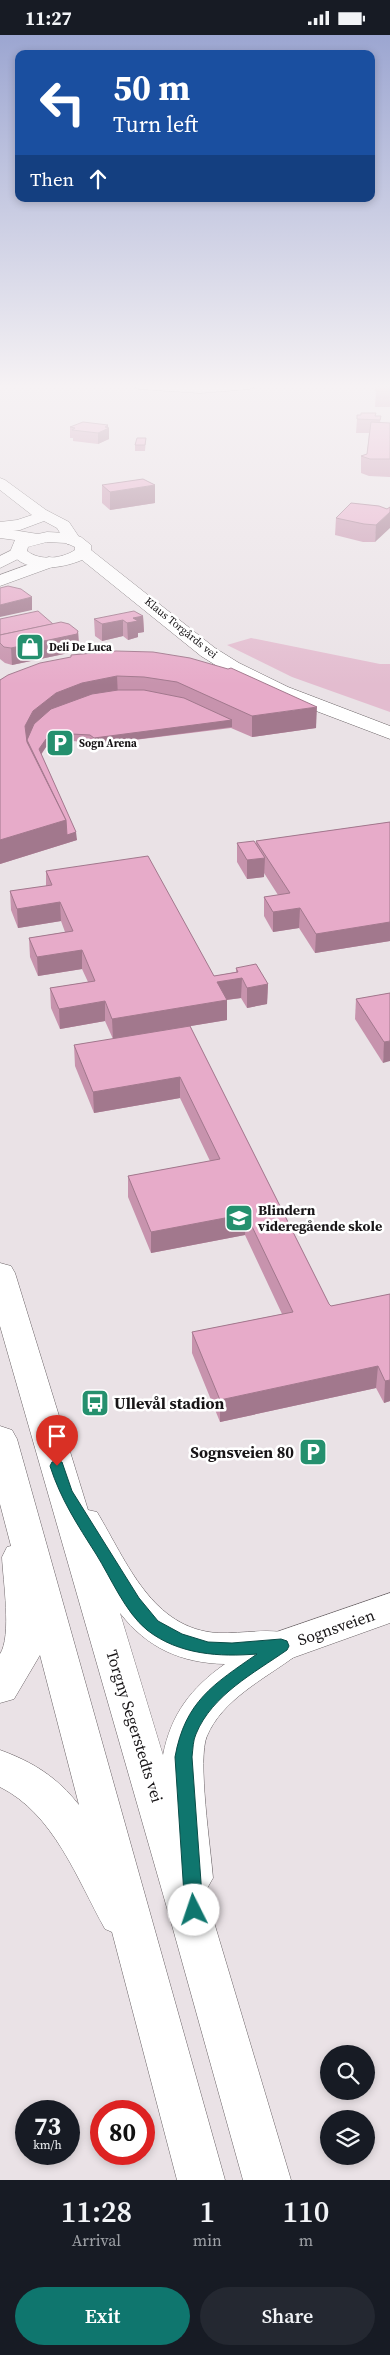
<!DOCTYPE html>
<meta charset="utf-8">
<style>
:root{--surface:#171b24;--page:#242831;--text:#f1f3f6;--muted:#9ea1a6;--accent:#0f766e}
body{margin:0;font-family:"Source Serif 4",serif;background:var(--page);color:var(--text);height:100vh;display:flex;flex-direction:column;font-size:19px;white-space:nowrap}
*{box-sizing:border-box;margin:0}
p{font-size:16px;color:var(--muted)}
.icon{flex:none;width:28px;height:28px;fill:none;stroke:currentColor;stroke-width:2;stroke-linecap:round;stroke-linejoin:round}
.map{position:relative;height:2145px;overflow:hidden}
.panel{display:flex;flex-direction:column;background:var(--surface);flex:1}
.panel>*{flex:none}
.banner{position:absolute;left:15px;top:15px;width:360px;height:152px;border-radius:10px;box-shadow:0 2px 8px #0003;background:#1a4fa0;color:#fff;overflow:hidden}
.fabs{position:absolute;left:320px;top:2010px;display:grid;gap:10px}
.fabs a{display:grid;place-items:center;width:55px;height:55px;border-radius:50%;background:var(--surface);box-shadow:0 2px 8px #0003;font-size:25px}
.speed{position:absolute;left:15px;top:2065px;display:flex;gap:10px;font-size:25px;font-weight:700;text-align:center}
.speed>*{display:grid;place-content:center;width:65px;height:65px;border-radius:50%;background:var(--surface);box-shadow:0 2px 8px #0003;line-height:1}
.speed small{font-size:12px;font-weight:400}
.speed .limit{border:8px solid #d22;background:#fff;color:#111}
.pin{position:absolute;display:grid;place-items:center;width:42px;height:42px;color:#fff;margin:-51px -21px;border-radius:50% 50% 50% 0;rotate:-45deg;box-shadow:0 0 5px #0007}
.pin .icon{rotate:45deg}
.me{position:absolute;width:55px;margin:-28px;rotate:356deg;stroke-linejoin:round;filter:drop-shadow(0 0 4px #0008)}
.turn{display:flex;align-items:center;gap:18px;height:105px;padding:0 15px;font-size:22px}
.turn .icon{width:65px;height:65px;stroke-width:2.5}
.turn b{display:block;font-size:35px;line-height:42px}
.then{display:flex;align-items:center;height:48px;padding:0 15px;background:#0003;gap:10px;font-size:19px}
.eta{display:flex;justify-content:space-evenly;align-items:center;height:85px;text-align:center}
.eta b{font-size:30px;font-weight:600;line-height:35px}
.primary-button{display:flex;gap:10px;margin-top:auto;padding:10px 15px}
.primary-button a{flex:1;height:58px;border-radius:30px;background:var(--accent);color:#fff;font-size:20px;font-weight:600;line-height:58px;text-align:center}
.primary-button a+a{background:var(--page);color:var(--text)}
.status{display:flex;justify-content:space-between;align-items:center;height:35px;padding:0 25px;background:var(--surface);direction:ltr}
.status svg{height:14px;fill:currentColor}
.map>svg:first-child{display:block}
</style>
<div class="status"><b>11:27</b><svg viewBox="0 0 49 12"><path d="M0 12V9h3v3zM5 12V6h3v6zM10 12V3h3v9zM15 12V0h3v12zM26 1h20v11H26zM47 4h2v5h-2z"/></svg></div>
<div class="map">
<svg width="390" height="2145" viewBox="0 0 390 2145">
<rect width="100%" height="100%" fill="#eae2e6"/>
<!-- green -->
<path fill="#e3bccf" d="M251,603L380,629H390V677L292,642L227,610Z"/>
<g fill="none" stroke-linecap="round" stroke-linejoin="round">
<defs>
<g id="minor">
<path d="M132,350H257L250,354L200,358L139,354Z"/>
<path d="M390,1558V1588L281,1627L268,1622L262,1611L268,1600Z"/>
</g>
<path id="tertiary" d="M0,443L5,445L46,475L69,487L81,505L79,509H67L57,493L44,486L20,495L0,497V487L17,485L32,480L0,455Z"/>
<path id="secondary" d="M0,493L38,499L47,497L66,498L81,502L91,510V515L215,613L239,628L288,652L390,691V704L274,660L225,636L201,621L82,525C61,534 25,539 10,517L15,505L0,503ZM47,507L66,508L75,512V515C61,524 40,526 27,516L28,512Z"/>
<g id="trunk">
<path d="M18,512L24,513L26,517L24,521L0,533V521Z"/>
<path d="M49,522L55,523L58,527L55,531L0,551V540Z"/>
<path d="M0,1228L11,1231L15,1238L88,1475L97,1477C127,1527 152,1594 218,1598C244,1599 271,1592 294,1600L300,1611L294,1622C264,1644 222,1665 207,1701C197,1723 211,1815 213,1843L205,1857L291,2145H243L173,1894L0,1291ZM120,1578C147,1613 181,1628 225,1629C191,1653 171,1679 163,1720Z"/>
<path d="M0,1391L12,1395L17,1404L225,2145H177L112,1897L105,1894C77,1844 54,1779 0,1752V1715C33,1727 57,1742 79,1770L40,1620L14,1664L0,1668V1619C12,1601 3,1545 2,1522L7,1512L11,1511L0,1469Z"/>
</g>
</defs>
<!-- minor casing -->
<use href="#minor" stroke="#6a6366" stroke-width="1"/>
<!-- tertiary casing -->
<use href="#tertiary" stroke="#6a6366" stroke-width="1"/>
<!-- secondary casing -->
<use href="#secondary" stroke="#6a6366" stroke-width="1"/>
<!-- trunk casing -->
<use href="#trunk" stroke="#6a6366" stroke-width="1"/>
<!-- minor -->
<use href="#minor" fill="#fff" fill-rule="evenodd"/>
<!-- tertiary -->
<use href="#tertiary" fill="#fff" fill-rule="evenodd"/>
<!-- secondary -->
<use href="#secondary" fill="#fff" fill-rule="evenodd"/>
<!-- trunk -->
<use href="#trunk" fill="#fff" fill-rule="evenodd"/>
</g>
<!-- wall -->
<g fill="#c793ad">
<path d="M390,350V372H375L376,356Z"/>
<path d="M376,381H381L380,388H390V442L369,441L361,438V421L367,419L369,398H356L357,384Z"/>
<path d="M70,392L109,393V404L98,409L73,406V403H70Z"/>
<path d="M146,403L145,416H135V410Z"/>
<path d="M102,450L155,468L110,475L102,468Z"/>
<path d="M379,471L375,507H363L335,500L336,483Z"/>
<path d="M143,581L144,597L138,598V602L128,605L123,601L102,606L95,601L94,584Z"/>
<path d="M0,584L78,596L79,612L78,616L12,630L5,628L0,624Z"/>
<path d="M116,616L316,693L252,702L231,693L94,710L91,708L73,706L46,712L41,720L77,805L0,829V645Z"/>
<path d="M390,787V906L315,918L299,893L273,897L264,881V862L278,860L264,838V842L247,844L237,827V808L256,810V806Z"/>
<path d="M46,836L214,941L236,937V933L268,949L267,969L247,973L241,963L227,965V985L190,991L329,1269L331,1271L390,1259V1366L384,1368L376,1353L220,1387L192,1318V1297L282,1279L245,1200L151,1218L128,1162V1141L210,1126L180,1063L94,1078L75,1031L74,1010L113,1004L105,986L60,994L51,973L50,953L88,947L82,934L38,941L30,922L29,903L65,897L61,886L18,893L11,875L10,856L46,851Z"/>
<path d="M390,958L383,1028L355,984L356,964Z"/>
</g>
<!-- shaded-wall -->
<g fill="#a2788d">
<path d="M108,390V393H109V404L98,409V398Z"/>
<path d="M155,450V468L110,475V457Z"/>
<path d="M390,477V493L375,507L376,490Z"/>
<path d="M32,562V575L0,582V570Z"/>
<path d="M143,581L144,597L138,598V602L128,605L127,588L133,583Z"/>
<path d="M123,585V601L102,606V589Z"/>
<path d="M78,596L79,612L78,616L12,630L11,613Z"/>
<path d="M117,641L118,662L26,712L25,691L33,676L56,658L82,648Z"/>
<path d="M317,672L316,693L252,702V681Z"/>
<path d="M232,685V692L94,710V703Z"/>
<path d="M72,699L73,706L46,712L39,722V714L46,704Z"/>
<path d="M66,785L76,797L77,805L0,829V805Z"/>
<path d="M265,823L264,842L247,844V825Z"/>
<path d="M60,867L61,886L18,893L17,874Z"/>
<path d="M300,873L299,893L273,897V877Z"/>
<path d="M390,887V906L315,918L316,899Z"/>
<path d="M82,915V934L38,941L37,922Z"/>
<path d="M242,943L241,963L217,966V947Z"/>
<path d="M268,949L267,969L247,973V953Z"/>
<path d="M227,965V985L113,1004L112,984Z"/>
<path d="M105,966V986L60,994L59,974Z"/>
<path d="M390,1006V1026L383,1028L384,1007Z"/>
<path d="M180,1042V1063L94,1078L93,1057Z"/>
<path d="M246,1179L245,1200L151,1218V1197Z"/>
<path d="M378,1331L376,1353L220,1387V1365Z"/>
<path d="M390,1345V1366L384,1368L385,1346Z"/>
</g>
<!-- building -->
<g fill="#e7abc9" stroke="#a2788d">
<rect x="376" y="350" width="14" height="6"/>
<path d="M361,378H376L375,381H381L380,385L357,384V380H361Z"/>
<path d="M83,387L108,390L105,392L109,393L98,398L72,395L75,393L70,392Z"/>
<path d="M371,387L390,388V424H370L361,421L367,419Z"/>
<path d="M137,403H146L145,410H135Z"/>
<path d="M143,444L155,450L110,457L102,450Z"/>
<path d="M351,468L379,471L387,474L390,472V477L376,490L364,489L336,483Z"/>
<path d="M8,551L21,554L32,562L0,570V553Z"/>
<path d="M38,576L53,589L0,600V584Z"/>
<path d="M134,576L143,581L133,583L138,586L127,588L123,585L102,589L94,584Z"/>
<path d="M61,587L69,589L78,596L77,599L11,613L4,612L0,608V600Z"/>
<path d="M116,616L153,617L190,623L228,634L231,633L317,672L252,681L177,647L144,642L117,641L82,648L56,658L33,676L25,691L27,707L66,785L0,805V645L8,640L40,628L71,622V620Z"/>
<path d="M118,655H144L184,663L232,685L94,703L90,700L72,699L46,704L39,714L76,797L67,800L66,785L27,705L34,689L51,674L92,659Z"/>
<path d="M390,787V887L316,899L300,873L273,877L264,862L290,858L256,806Z"/>
<path d="M254,806L265,823L247,825L237,808Z"/>
<path d="M148,821L214,941L238,937L236,933L256,929L268,949L247,953L242,943L217,947L227,965L112,984L105,966L59,974L50,953L95,946L82,915L37,922L29,903L73,896L60,867L17,874L10,856L52,850L46,836Z"/>
<path d="M390,958V1006L384,1007L356,964Z"/>
<path d="M190,991L329,1269L331,1271L390,1259V1345L385,1346L378,1331L220,1365L192,1297L293,1277L246,1179L151,1197L128,1141L220,1124L180,1042L93,1057L74,1010Z"/>
</g>
<!-- sky -->
<linearGradient id="sky" x2="0" y2="1"><stop stop-color="#9ca6d1"/><stop offset="0.54" stop-color="#f6f2f4"/><stop offset="1" stop-color="#f6f2f4" stop-opacity="0"/></linearGradient>
<rect width="390" height="650" fill="url(#sky)"/>
<!-- route -->
<path fill="#0f766e" stroke="#0a4d48" d="M57,1426L62,1427L72,1456L139,1563L158,1586L182,1599L208,1607L232,1608L281,1604L287,1606L289,1611L287,1615C254,1638 212,1660 196,1699C193,1705 193,1714 192,1722L203,1875L200,1881L194,1883L188,1881L185,1875L175,1722C185,1666 214,1649 257,1619C220,1622 179,1620 147,1595C125,1577 111,1543 96,1519C77,1489 61,1465 50,1431L52,1427Z"/>
<!-- icons -->
<defs>
<symbol id="shop-square" viewBox="-11 -11 22 22"><rect x="-9" y="-9" width="18" height="18" rx="4" fill="#25906e" stroke="#fff"/><path d="M-5-2.5h2.3a2.7 3.5 0 0 1 5.4 0H5L5.5 6h-11ZM-1.5-2.5h3a1.5 2.3 0 0 0-3 0Z" fill="#fff"/></symbol>
<symbol id="parking-square" viewBox="-11 -11 22 22"><rect x="-9" y="-9" width="18" height="18" rx="4" fill="#25906e" stroke="#fff"/><path d="M-3.5-5.5H1a3.5 3.5 0 0 1 0 7H-1V5.5H-3.5ZM-1-3.4V-.6H.8a1.4 1.4 0 0 0 0-2.8Z" fill="#fff"/></symbol>
<symbol id="school-square" viewBox="-11 -11 22 22"><rect x="-9" y="-9" width="18" height="18" rx="4" fill="#25906e" stroke="#fff"/><path d="M0-5L7-2L0 1L-7-2ZM-4 1L0 2.5L4 1V4Q0 6-4 4Z" fill="#fff"/></symbol>
<symbol id="bus-square" viewBox="-11 -11 22 22"><rect x="-9" y="-9" width="18" height="18" rx="4" fill="#25906e" stroke="#fff"/><path d="M-5-6H5V4H4V6H2V4H-2V6H-4V4H-5ZM-3.5-4V0h7V-4ZM-3.5 1.2v1.5H-2V1.2ZM2 1.2v1.5H3.5V1.2Z" fill="#fff"/></symbol>
</defs>
<g fill-rule="evenodd">
<use href="#shop-square" x="14" y="596" width="32" height="32"/>
<use href="#parking-square" x="44" y="692" width="32" height="32"/>
<use href="#school-square" x="223" y="1167" width="32" height="32"/>
<use href="#bus-square" x="79" y="1352" width="32" height="32"/>
<use href="#parking-square" x="297" y="1401" width="32" height="32"/>
</g>
<g text-anchor="middle" dominant-baseline="central" stroke-width="5" stroke-linejoin="round" paint-order="stroke">
<!-- far-street labels -->
<g font-size="11" fill="#181517" stroke="#fff">
<text transform="translate(181 593) rotate(39)">Klaus Torgårds vei</text>
</g>
<!-- far-poi labels -->
<g font-size="11" font-weight="bold" fill="#181517" stroke="#fff" text-anchor="start">
<text x="49" y="612">Deli De Luca</text>
<text x="79" y="708">Sogn Arena</text>
</g>
<!-- poi labels -->
<g font-size="14" font-weight="bold" fill="#181517" stroke="#fff" text-anchor="start">
<text x="258" y="1175">Blindern<tspan x="258" dy="16">videregående skole</tspan></text>
</g>
<!-- near-poi labels -->
<g font-size="16" font-weight="bold" fill="#181517" stroke="#fff" text-anchor="start">
<text x="114" y="1368">Ullevål stadion</text>
<text x="294" y="1417" text-anchor="end">Sognsveien 80</text>
</g>
<!-- near-street labels -->
<g font-size="16" fill="#181517" stroke="#fff">
<text transform="translate(336 1592) rotate(-19)">Sognsveien</text>
<text transform="translate(135 1691) rotate(73)">Torgny Segerstedts vei</text>
</g>
</g>
</svg>
<div class="fabs">
<a><svg class="icon" aria-label="search" viewBox="0 0 24 24"><circle cx="10" cy="10" r="6"/><path d="M15 15l6 6"/></svg></a>
<a><svg class="icon" aria-label="layers" viewBox="0 0 24 24"><path d="M12 4l9 5-9 5-9-5zM3 14l9 5 9-5"/></svg></a>
</div>
<div class="speed"><div>73<small>km/h</small></div><div class="limit">80</div></div>
<div class="pin" style="left:57px;top:1431px;background:#d93025"><svg class="icon" aria-label="arrive" viewBox="0 0 24 24"><path d="M6 21V4h12l-3 4 3 4H6"/></svg></div>
<svg class="me" style="left:194px;top:1875px" viewBox="-20 -20 40 40"><circle r="19" fill="#fff"/><path d="M0-13L10 11 0 6-10 11z" fill="#0f766e"/></svg>
<div class="banner">
<div class="turn"><svg class="icon" aria-label="left" viewBox="0 0 24 24"><path d="M17 20v-9H6M10 6l-5 5 5 5"/></svg><div><b>50 m</b>Turn left</div></div>
<div class="then">Then<svg class="icon" aria-label="ahead" viewBox="0 0 24 24"><path d="M12 20V5M6 11l6-6 6 6"/></svg></div>
</div>
</div>
<section class="panel">
<div class="eta">
<div><b>11:28</b><p>Arrival</p></div>
<div><b>1</b><p>min</p></div>
<div><b>110</b><p>m</p></div>
</div>
<div class="primary-button"><a>Exit</a><a>Share</a></div>
</section>
